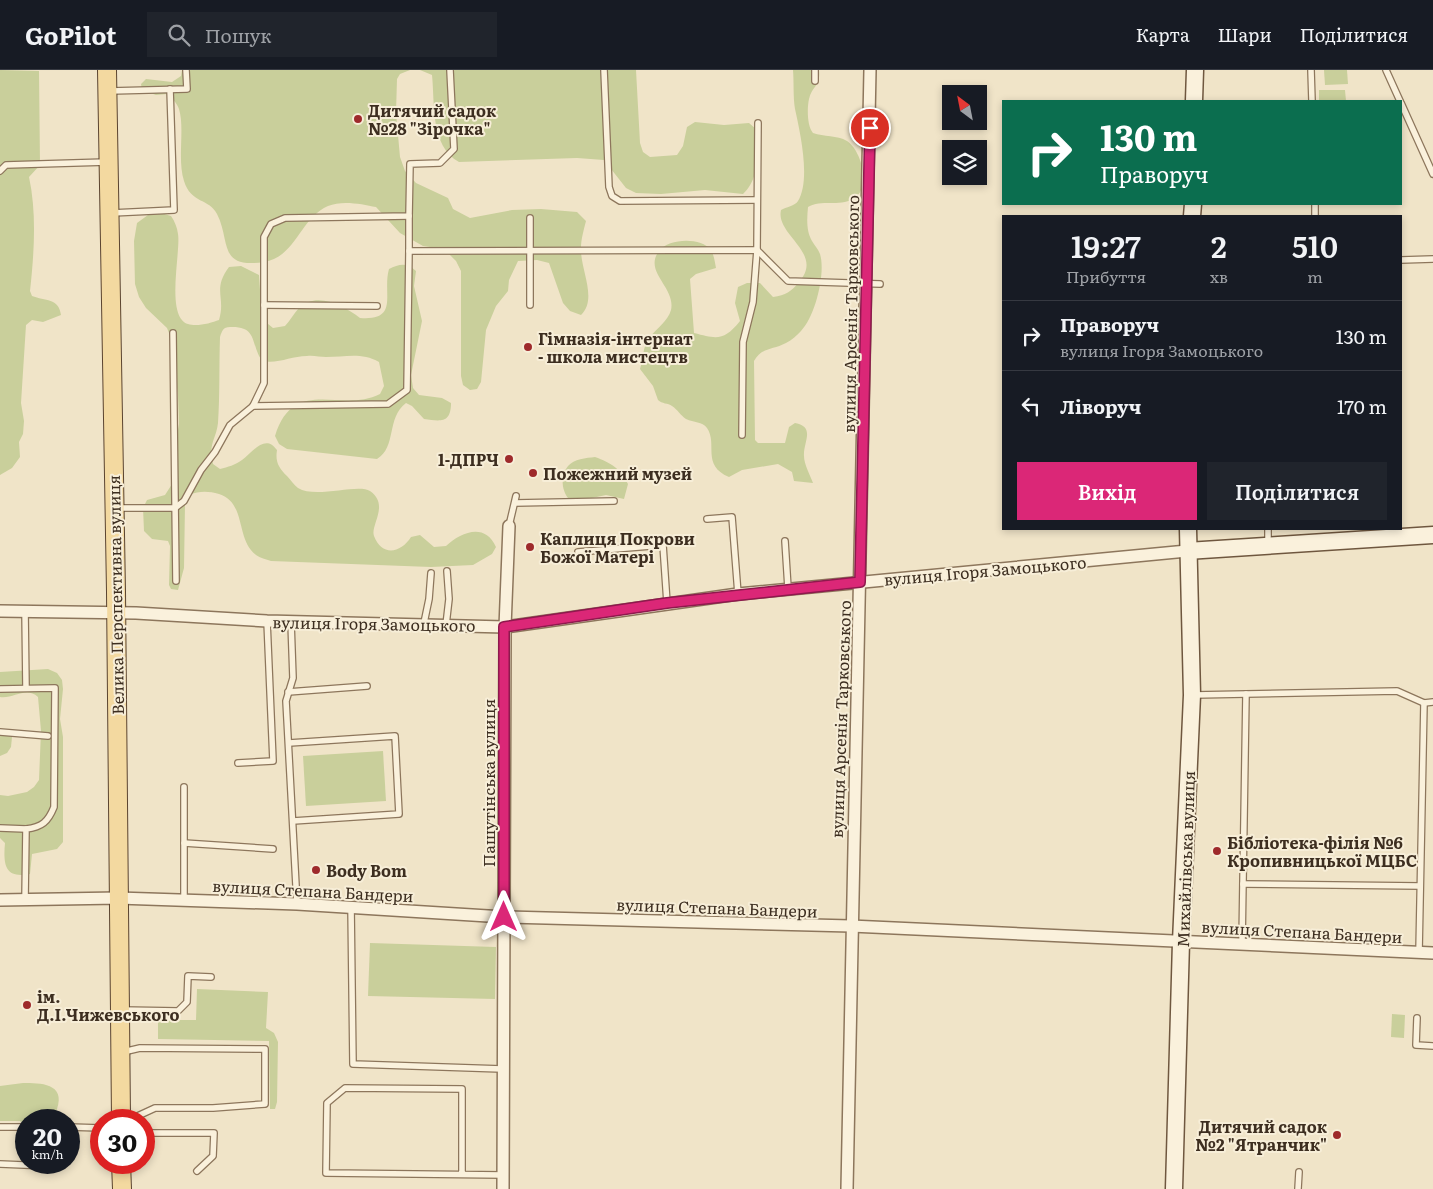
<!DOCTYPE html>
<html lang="uk">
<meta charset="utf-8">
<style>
:root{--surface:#171b24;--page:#20242c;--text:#f1f3f6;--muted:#9ea1a6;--line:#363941;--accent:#db2777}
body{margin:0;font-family:Literata,serif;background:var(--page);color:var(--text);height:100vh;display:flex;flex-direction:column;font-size:19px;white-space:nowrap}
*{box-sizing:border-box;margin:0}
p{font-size:16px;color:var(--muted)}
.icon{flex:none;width:28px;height:28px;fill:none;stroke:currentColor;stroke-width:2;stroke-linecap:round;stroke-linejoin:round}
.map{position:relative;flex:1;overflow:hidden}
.panel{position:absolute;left:1002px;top:145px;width:400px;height:315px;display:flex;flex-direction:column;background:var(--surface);border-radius:0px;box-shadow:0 2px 8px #0003}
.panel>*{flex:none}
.guide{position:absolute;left:1002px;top:30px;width:400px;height:105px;border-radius:0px;box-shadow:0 2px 8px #0003;background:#0b6e4f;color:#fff;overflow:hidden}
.needle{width:32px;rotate:328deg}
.buttons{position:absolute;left:942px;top:15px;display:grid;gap:10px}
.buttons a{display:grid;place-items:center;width:45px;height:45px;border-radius:0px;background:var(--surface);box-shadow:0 2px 8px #0003;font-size:25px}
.speed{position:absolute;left:15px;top:1039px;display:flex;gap:10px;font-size:25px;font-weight:700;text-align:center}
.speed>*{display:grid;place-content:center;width:65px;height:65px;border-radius:50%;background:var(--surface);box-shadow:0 2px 8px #0003;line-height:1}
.speed small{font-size:12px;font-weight:400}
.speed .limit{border:8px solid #d22;background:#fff;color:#111}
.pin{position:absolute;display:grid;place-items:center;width:42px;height:42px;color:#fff;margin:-21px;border:2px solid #fff;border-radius:50%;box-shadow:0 1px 5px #0007}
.me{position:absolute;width:55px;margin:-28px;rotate:0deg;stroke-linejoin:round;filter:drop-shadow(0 0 4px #0008)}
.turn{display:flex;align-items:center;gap:18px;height:105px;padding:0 15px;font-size:22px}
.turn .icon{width:65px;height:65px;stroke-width:2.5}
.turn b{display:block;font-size:35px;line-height:42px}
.eta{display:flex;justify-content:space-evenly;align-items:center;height:85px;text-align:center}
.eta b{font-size:30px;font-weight:600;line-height:35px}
.action{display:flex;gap:10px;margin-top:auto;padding:10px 15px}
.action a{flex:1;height:58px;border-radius:0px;background:var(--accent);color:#fff;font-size:20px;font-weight:600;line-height:58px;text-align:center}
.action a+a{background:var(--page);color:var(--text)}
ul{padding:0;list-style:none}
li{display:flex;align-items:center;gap:15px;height:70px;padding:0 15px;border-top:1px solid var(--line)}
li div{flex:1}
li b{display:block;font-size:19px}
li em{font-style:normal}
header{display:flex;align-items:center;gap:30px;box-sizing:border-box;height:70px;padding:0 25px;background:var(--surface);border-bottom:1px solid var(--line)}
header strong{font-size:24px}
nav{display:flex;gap:28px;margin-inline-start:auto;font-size:18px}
.search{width:350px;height:45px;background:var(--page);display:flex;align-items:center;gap:12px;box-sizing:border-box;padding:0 18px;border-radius:0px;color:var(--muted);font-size:19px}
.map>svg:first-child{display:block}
</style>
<header>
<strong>GoPilot</strong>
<div class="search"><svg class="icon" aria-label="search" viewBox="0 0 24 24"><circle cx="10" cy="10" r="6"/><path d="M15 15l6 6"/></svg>Пошук</div>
<nav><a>Карта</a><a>Шари</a><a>Поділитися</a></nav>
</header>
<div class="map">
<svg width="1433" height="1119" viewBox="0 0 1433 1119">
<rect width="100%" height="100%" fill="#f0e4c8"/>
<!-- green -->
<g fill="#c9cf9b">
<path d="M0,0L39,1L40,95L29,107C37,144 34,184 30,221L32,226C45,231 59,228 61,245L43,252L32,250L26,255L21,333L24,351L23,364L19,372L20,387L12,398L0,405Z"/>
<path d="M182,0H410L400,4L397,9L396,43L400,87L405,101L416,113L448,128L453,139L470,148L512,140L541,139L577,142L586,151C584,159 581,169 581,178C580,199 598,229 581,245L570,241L563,233L549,193L537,190L518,191L509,210L508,221L496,236L486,260L481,312L477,319L470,320L463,315L461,306V201L456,191L444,179L423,176L400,163L376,137C362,134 342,130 328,136C300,148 296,187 264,192C217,199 231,171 217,144C209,128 191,134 184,111C177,89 185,59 179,39C177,33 172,28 167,24L156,25L142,20L141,14L146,9L172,12L181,6Z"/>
<path d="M420,0H636L640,73L643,82L650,87L677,85L683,76L687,57L695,52L724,55L749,53L757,60C756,82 761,108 743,124L705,120L661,124L636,123L626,118L604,90L577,88L459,92C430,76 435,34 432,5Z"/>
<path d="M793,0H819C821,16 812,16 809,29C807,38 807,56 813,63C824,67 837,65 847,71C862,81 872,119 853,129C839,137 821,129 808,137C807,148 806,161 812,171C815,176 818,179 820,184C826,203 815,247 801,261C797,265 792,270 786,273C773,280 762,277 754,291L755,370L758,373H785L789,357L795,353C816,357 803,372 804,386C804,394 810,405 813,413L794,411L792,402L778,394L742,400L729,407C701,395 718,374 707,358C702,351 694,353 686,349C680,345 678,340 672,336C668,333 662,334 658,330L653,316L640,299C644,287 642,277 650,267C657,258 668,251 671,240C676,217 643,202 659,181C669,168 701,167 711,180C714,185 715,193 716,198L696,204L690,209L694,263C717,269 724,271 740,251L735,233L738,217L747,213H760L773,227C786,225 791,222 799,212C825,183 775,165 781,140C786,137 795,136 798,131C811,110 800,62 795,39C793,27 794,12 793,0Z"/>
<path d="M1324,0H1347L1348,14L1325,15Z"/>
<path d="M1319,20H1345L1346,31H1319Z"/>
<path d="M161,143L171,146C175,152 177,157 178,164C181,182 165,247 188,254C197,257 211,253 219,250C226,227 212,220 229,197L241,196L259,205L262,249L273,258L285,256C290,251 294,243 299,238C317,221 344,236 360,248C400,251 382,223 389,199C399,194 407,192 416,201L414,216L422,251L411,305L413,318L419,325L442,328L451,333C451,354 440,351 424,349L412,336L406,333C386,348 397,377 377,389L287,379L279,374L275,366C294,305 341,344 380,324L384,316L379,292C362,282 345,287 326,287C320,287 313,285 307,286C291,286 279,294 262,291C250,273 258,256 230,257C223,257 222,261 220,267C219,296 220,324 218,353C216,370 208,373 213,394L220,399C228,397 235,395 242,390C253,382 265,363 277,380C275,392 279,398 287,406C291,410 294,415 298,418C316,429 358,413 370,421C390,435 370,455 374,466C382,487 401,483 411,467L420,465L434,477L446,476C461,462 485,452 496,477L492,484L473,495L431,497L271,491C266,489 260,488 256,485C235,469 247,433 219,424C208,421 199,421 189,425L185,435L184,498L178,520L171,519L169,515L170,476L168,471L152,469L144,461L143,438L147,430L165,425L174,411L175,377L179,354L178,325L171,268L167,258L146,238L139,227L135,214L134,171L137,153L148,145Z"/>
<path d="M595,387C611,393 620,398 628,414L624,429L606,425L573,432C562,426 559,407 568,396C574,389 586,388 595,387Z"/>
<path d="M48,599L57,603L62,610L63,619L60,649L63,667V772L57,779L32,784L30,804C5,809 3,795 5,773L0,768V725L8,726L27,722L34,717L39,710L41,661L38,627C26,616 14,629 0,627V602Z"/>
<path d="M0,658L12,667L11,677L7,683L0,686Z"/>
<path d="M383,681L386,731L306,736L303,686Z"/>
<path d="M370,873L496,877L495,929L368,926Z"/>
<path d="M197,919L268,922L266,958L274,963L278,972L277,1032L275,1039H270L269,971L158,969V950H196Z"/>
<path d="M1392,944L1405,945L1404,968L1391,967Z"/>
<path d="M23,1013C40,1013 66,1013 57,1039C56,1044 53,1045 52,1050H26V1055L20,1051H0V1016Z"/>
</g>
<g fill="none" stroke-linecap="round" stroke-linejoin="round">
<defs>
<g id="lane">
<path d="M604,0L609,117L612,126L620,131L757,130"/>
<path d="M815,0V11"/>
<path d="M1311,0L1312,31"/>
<path d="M1386,0L1400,31"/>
<path d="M110,21L187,19L186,0"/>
<path d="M1401,33L1433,104"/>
<path d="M0,101L6,95L107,92"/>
<path d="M1315,134V146"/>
<path d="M112,143L174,140L170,19"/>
<path d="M409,146V181L757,180L788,211L880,214"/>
<path d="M530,148V235"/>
<path d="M1401,190L1433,189"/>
<path d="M264,235L377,236"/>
<path d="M173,263L176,511"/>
<path d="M253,336L388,334L407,320L409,181"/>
<path d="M742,365L743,272L753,232L757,180L758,53"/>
<path d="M515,433L614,431"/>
<path d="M116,438H175L184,431L201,400L215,382L230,355L253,336L264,313V167L271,154L285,148L409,146L410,94L440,93L454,79L450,0"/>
<path d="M707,449L732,447L738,524"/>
<path d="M509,456L516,426"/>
<path d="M1268,459V474"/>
<path d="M785,471L788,518"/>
<path d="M578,482L663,475L667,533"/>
<path d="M25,541L26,618"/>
<path d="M291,552L293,608L286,631L297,834"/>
<path d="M424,553L429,529L431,503"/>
<path d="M446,555L449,529L447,501"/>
<path d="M0,619L55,618L54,737C48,752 42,757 26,759L25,829"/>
<path d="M288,622L367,616"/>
<path d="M1194,625L1397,621L1424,633L1433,632"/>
<path d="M0,662L48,666"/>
<path d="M289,673L395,666L399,744L293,751"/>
<path d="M238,693L273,691L267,551"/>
<path d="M184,717V830"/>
<path d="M0,758L26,759"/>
<path d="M184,773L273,779"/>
<path d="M1243,814L1420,816"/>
<path d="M351,836L353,994L502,999"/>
<path d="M1242,874L1246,624"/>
<path d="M1419,882L1424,633"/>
<path d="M122,940L178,941L187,932L188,906L211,907"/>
<path d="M1417,948L1416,975L1433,976"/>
<path d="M123,982L140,978L265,979V1034L213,1038H155L129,1050"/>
<path d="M0,1057H26"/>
<path d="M69,1057L101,1058"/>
<path d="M144,1063H214L213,1086L197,1101"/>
<path d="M0,1094L48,1096"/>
<path d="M462,1104V1019L345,1018L327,1033L326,1103L503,1105"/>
<path d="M1298,1119L1299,1102"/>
</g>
<g id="street">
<path d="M0,541L136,543L267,551L505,557L738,524L1187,481"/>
<path d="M0,830L118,828L297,834L504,847L851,856L1433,883"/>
<path d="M503,1119L505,557L509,456"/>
<path d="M847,1119L870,0"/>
</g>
<g id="secondary">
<path d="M1194,31L1195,0"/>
<path d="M1192,146L1193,134"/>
<path d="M1187,481L1433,465"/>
<path d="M1174,1119L1181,872L1192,625L1188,459"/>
</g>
<g id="primary">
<path d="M107,0L116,522L121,1050"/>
<path d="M121,1092L122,1119"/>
</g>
</defs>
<!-- lane casing -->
<use href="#lane" stroke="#8d765c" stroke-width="8"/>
<!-- street casing -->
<use href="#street" stroke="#8d765c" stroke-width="14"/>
<!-- secondary casing -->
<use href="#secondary" stroke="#6f573f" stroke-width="19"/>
<!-- primary casing -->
<use href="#primary" stroke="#5b4430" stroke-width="20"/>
<!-- lane -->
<use href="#lane" stroke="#faf1dc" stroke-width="5.5"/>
<!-- street -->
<use href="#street" stroke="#faf1dc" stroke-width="11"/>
<!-- secondary -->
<use href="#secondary" stroke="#faf1dc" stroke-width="16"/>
<!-- primary -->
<use href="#primary" stroke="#f3d9a0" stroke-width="18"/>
</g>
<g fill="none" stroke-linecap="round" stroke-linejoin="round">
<defs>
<path id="route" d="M504,847V557L667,533L860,512L870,58"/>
</defs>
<!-- route casing -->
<use href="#route" stroke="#8e194d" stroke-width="12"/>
<!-- route -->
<use href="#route" stroke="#db2777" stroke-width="9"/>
</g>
<!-- markers -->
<g fill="#9e2a2b" stroke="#f7eed8" stroke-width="2">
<circle cx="358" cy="49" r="5"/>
<circle cx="528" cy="277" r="5"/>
<circle cx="509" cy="389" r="5"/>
<circle cx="533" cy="403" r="5"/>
<circle cx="530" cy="477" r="5"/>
<circle cx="1217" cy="781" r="5"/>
<circle cx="316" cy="800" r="5"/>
<circle cx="27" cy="935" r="5"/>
<circle cx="1337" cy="1065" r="5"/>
</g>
<g text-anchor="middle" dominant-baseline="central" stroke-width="4" stroke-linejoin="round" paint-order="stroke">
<!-- poi labels -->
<g font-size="16" font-weight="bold" fill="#3d2e20" stroke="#f7eed8" text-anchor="start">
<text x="368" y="40">Дитячий садок<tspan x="368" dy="18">№28 "Зірочка"</tspan></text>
<text x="538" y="268">Гімназія-інтернат<tspan x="538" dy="18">- школа мистецтв</tspan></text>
<text x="499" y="389" text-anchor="end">1-ДПРЧ</text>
<text x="543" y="403">Пожежний музей</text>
<text x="540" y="468">Каплиця Покрови<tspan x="540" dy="18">Божої Матері</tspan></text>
<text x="1227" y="772">Бібліотека-філія №6<tspan x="1227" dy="18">Кропивницької МЦБС</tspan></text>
<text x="326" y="800">Body Bom</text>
<text x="37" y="926">ім.<tspan x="37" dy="18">Д.І.Чижевського</tspan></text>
<text x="1327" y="1056" text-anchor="end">Дитячий садок<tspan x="1327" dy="18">№2 "Ятранчик"</tspan></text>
</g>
<!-- street labels -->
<g font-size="16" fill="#3d2e20" stroke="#f7eed8">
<text transform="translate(850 244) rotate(-89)">вулиця Арсенія Тарковського</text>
<text transform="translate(985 500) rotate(-5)">вулиця Ігоря Замоцького</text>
<text transform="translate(115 525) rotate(-91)">Велика Перспективна вулиця</text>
<text transform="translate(374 553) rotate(1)">вулиця Ігоря Замоцького</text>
<text transform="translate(840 649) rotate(-88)">вулиця Арсенія Тарковського</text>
<text transform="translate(488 713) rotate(-90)">Пашутінська вулиця</text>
<text transform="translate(1185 789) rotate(-88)">Михайлівська вулиця</text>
<text transform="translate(313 820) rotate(3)">вулиця Степана Бандери</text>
<text transform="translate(717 837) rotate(2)">вулиця Степана Бандери</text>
<text transform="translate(1302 861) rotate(3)">вулиця Степана Бандери</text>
</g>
</g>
</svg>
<div class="buttons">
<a><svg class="needle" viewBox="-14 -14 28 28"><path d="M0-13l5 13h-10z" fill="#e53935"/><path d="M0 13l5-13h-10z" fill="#9ea1a6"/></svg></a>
<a><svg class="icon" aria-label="layers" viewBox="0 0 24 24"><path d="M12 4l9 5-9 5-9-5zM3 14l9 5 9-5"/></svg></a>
</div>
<div class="speed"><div>20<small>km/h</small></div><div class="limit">30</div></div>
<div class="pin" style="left:870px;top:58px;background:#d93025"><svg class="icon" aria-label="arrive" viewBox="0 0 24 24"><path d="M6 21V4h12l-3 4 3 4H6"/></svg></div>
<svg class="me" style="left:504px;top:847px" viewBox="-20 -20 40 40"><path d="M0-17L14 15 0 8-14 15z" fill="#db2777" stroke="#fff" stroke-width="4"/></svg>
<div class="guide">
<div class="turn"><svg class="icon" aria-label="right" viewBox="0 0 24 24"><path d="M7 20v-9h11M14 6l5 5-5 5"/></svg><div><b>130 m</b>Праворуч</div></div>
</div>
<section class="panel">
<div class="eta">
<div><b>19:27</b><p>Прибуття</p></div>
<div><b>2</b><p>хв</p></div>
<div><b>510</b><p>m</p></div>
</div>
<ul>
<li><svg class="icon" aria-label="right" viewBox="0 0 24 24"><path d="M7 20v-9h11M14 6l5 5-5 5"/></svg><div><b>Праворуч</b><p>вулиця Ігоря Замоцького</p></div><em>130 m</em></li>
<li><svg class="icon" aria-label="left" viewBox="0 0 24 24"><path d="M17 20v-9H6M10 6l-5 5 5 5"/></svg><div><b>Ліворуч</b></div><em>170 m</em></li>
</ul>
<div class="action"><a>Вихід</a><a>Поділитися</a></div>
</section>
</div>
